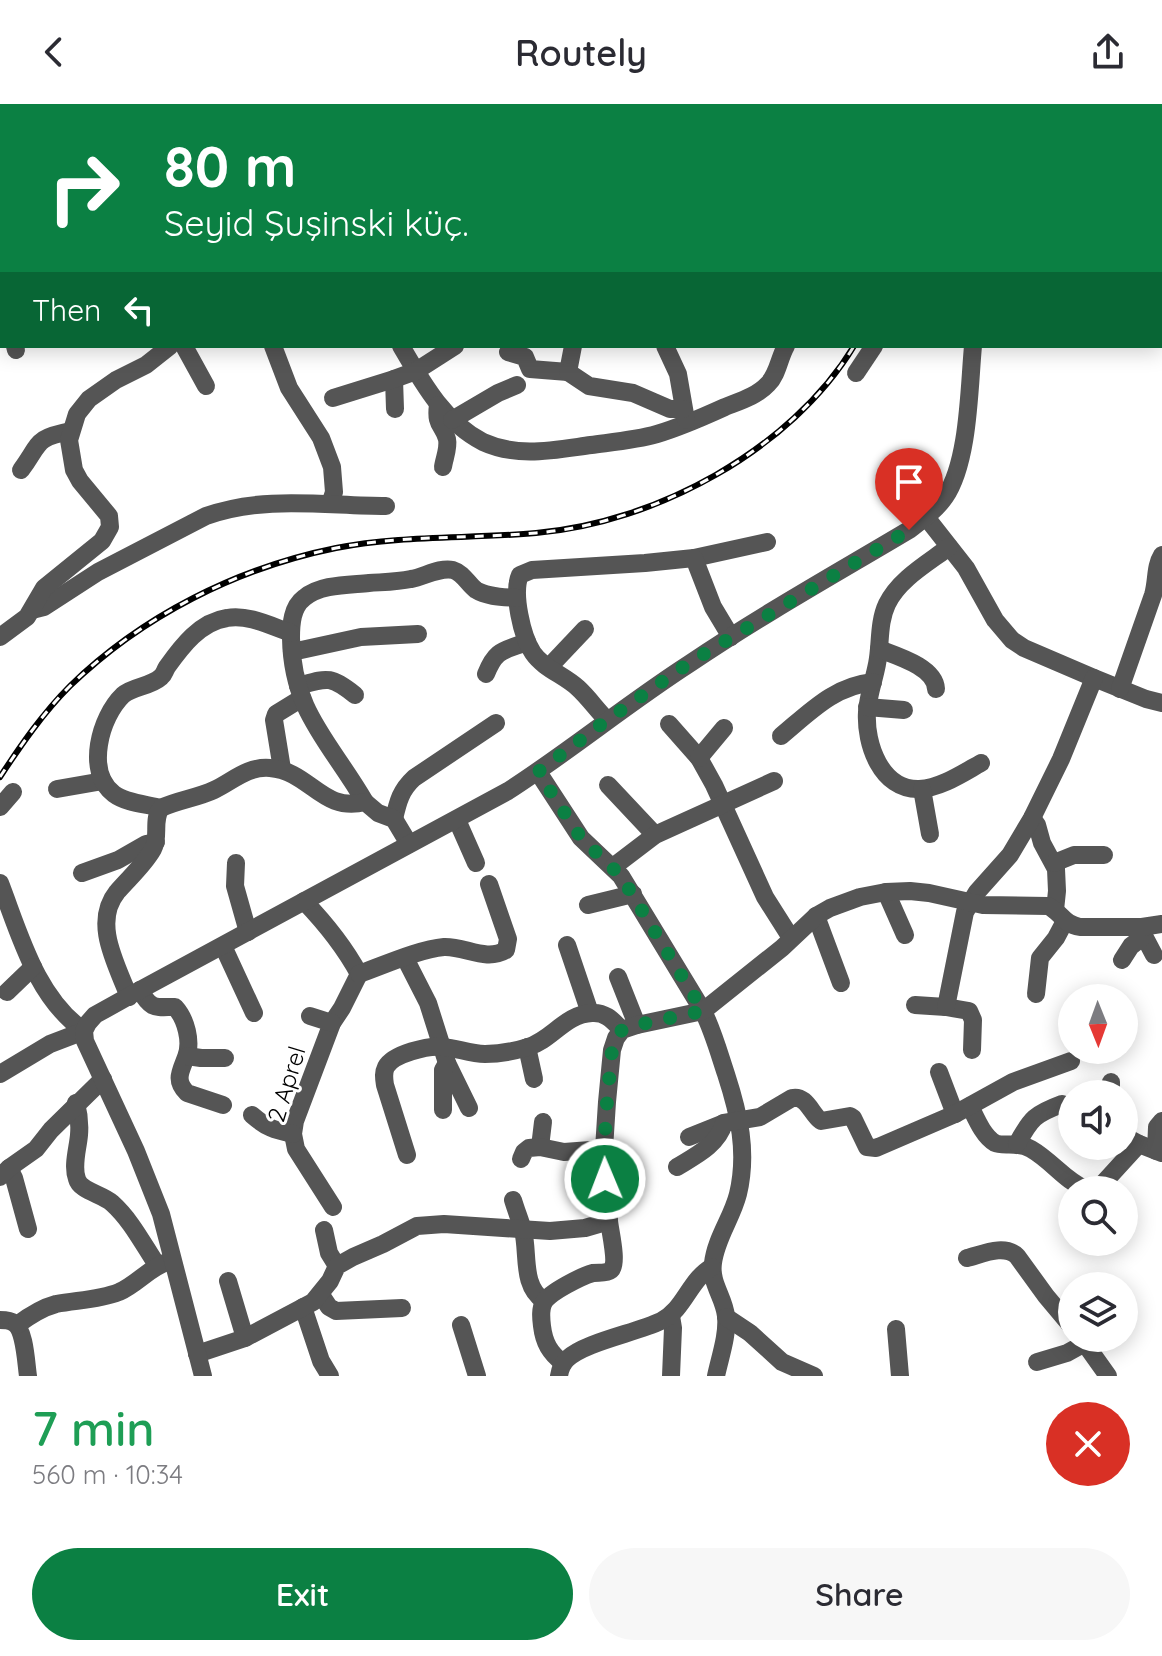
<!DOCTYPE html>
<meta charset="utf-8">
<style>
:root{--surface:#fff;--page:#f7f7f7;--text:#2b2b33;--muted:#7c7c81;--accent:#0b8043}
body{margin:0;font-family:Quicksand,sans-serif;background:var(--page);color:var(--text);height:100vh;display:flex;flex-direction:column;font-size:30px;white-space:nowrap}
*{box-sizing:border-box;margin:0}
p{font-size:26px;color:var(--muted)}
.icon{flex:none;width:44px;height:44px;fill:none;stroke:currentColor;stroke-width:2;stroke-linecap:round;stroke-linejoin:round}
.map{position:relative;height:1272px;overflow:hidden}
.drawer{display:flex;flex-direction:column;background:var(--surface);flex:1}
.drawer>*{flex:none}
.top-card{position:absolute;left:0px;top:0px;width:1162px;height:244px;box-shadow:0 4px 20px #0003;background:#0b8043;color:#fff;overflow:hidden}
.needle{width:52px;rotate:179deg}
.controls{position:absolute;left:1058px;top:880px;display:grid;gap:16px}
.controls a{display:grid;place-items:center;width:80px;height:80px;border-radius:50%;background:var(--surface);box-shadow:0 4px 20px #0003;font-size:40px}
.pin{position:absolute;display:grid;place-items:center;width:68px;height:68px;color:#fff;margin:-82px -34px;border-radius:50% 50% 50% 0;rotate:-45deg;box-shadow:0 0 8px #0007}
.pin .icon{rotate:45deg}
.me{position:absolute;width:88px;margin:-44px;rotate:359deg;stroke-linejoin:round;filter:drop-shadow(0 0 6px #0008)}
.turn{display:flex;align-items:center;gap:28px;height:168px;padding:0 32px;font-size:36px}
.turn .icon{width:104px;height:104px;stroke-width:2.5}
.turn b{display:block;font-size:56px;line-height:68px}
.then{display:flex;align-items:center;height:76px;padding:0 32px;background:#0003;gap:16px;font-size:30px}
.round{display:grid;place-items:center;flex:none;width:84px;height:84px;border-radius:42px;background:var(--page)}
.headline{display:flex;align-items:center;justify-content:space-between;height:136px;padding:0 32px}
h1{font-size:48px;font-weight:600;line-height:60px;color:#1e9e55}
.button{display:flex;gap:16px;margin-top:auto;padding:16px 32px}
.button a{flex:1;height:92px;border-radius:48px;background:var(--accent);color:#fff;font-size:32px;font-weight:600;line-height:92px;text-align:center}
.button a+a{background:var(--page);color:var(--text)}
header{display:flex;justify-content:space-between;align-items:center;height:104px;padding:0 32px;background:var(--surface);font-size:36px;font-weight:600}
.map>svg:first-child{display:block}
</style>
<header><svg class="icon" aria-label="back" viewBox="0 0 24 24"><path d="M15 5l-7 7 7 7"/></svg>Routely<svg class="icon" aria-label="share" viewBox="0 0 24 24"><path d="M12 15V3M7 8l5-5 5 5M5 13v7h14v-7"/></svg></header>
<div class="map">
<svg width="1162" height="1272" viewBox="0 0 1162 1272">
<rect width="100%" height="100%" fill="#fff"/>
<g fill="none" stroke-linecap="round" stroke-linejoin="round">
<!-- minor -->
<g stroke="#555" stroke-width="18">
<path d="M366,0V1"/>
<path d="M809,0L810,2"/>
<path d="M861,0L863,2"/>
<path d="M1048,0L1049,2"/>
<path d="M84,2V0"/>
<path d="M158,2L162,0"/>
<path d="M285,2L286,0"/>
<path d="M436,2L441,0"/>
<path d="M573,2V0"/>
<path d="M767,2L769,0"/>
<path d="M962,2L964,0"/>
<path d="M0,40H2"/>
<path d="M0,164H2"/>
<path d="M0,222H2"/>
<path d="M15,242L16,246"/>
<path d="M184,242L206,282"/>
<path d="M273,242L289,284L321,334L332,363L334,388L330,400"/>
<path d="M401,242C422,278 444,318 483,338C518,354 554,346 591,341C613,338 636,336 657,330C681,323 703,313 725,303C740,297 757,292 768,280C778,270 779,254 786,242"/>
<path d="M665,242L678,270L686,316"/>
<path d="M508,248L525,253L530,265L568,268L573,242"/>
<path d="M568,268L589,282L633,289L670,305H683"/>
<path d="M856,269L874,242"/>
<path d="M394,275L395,305"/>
<path d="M333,294L394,275L416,267L455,242"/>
<path d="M438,301C435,322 443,320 447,335C449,344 444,355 443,363"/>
<path d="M452,316L498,289L517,281"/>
<path d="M21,366C41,339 34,334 71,327"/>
<path d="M926,413L966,464L995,516L1012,536L1024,544L1094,574L1146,595L1162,599"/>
<path d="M949,443C928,459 899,475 887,500C878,519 881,541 877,560C874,576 868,592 867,608C865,640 881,686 919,685C941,684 963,669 981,659"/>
<path d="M694,454L767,438"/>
<path d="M32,506L44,503L98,468L206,412C265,391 325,402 386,402"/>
<path d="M0,533L27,513L44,484L102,437L110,423L109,412L80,377L74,366L69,336L77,310L89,295L116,276L146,261L170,242"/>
<path d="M879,545C897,552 935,563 936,585"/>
<path d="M292,548L361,533L418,530"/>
<path d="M549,563L585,525"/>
<path d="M486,570C496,545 503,547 527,538"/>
<path d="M298,582C327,574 330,571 355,591"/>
<path d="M1120,585L1153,491C1157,478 1155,462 1162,451"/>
<path d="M867,603L904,606"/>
<path d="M607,616C597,606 588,593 578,584C564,571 544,565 533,549C522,533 512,489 520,471L532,466L645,459L694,454L713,503L731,533"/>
<path d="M669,620L699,654L714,681L765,793L791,834"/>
<path d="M781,632C810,608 834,582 873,578"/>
<path d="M699,654L724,624"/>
<path d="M282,665L274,616L276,610L302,594"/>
<path d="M538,668L581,734L621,772L703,907C713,927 719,949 726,970C739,1010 748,1048 738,1090C732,1114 716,1134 713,1159C710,1179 724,1193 726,1212C728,1231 720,1253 716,1272"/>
<path d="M608,681L655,731"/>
<path d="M57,685L103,677"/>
<path d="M922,685L930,730"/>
<path d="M365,698C331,639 292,608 291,534C291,520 292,503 304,494C320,480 349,481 369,479C383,478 397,478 411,475C424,473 439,463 453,466C463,469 468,480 476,486C487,493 504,493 517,494"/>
<path d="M0,703L13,688"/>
<path d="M161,704C146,700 126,699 114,690C85,668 100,613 123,591C133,582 150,583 161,573C165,569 164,568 167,563C182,542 200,518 227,514C248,510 271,522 291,529"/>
<path d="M1032,714L1037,721L1042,739L1056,765L1057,787L1055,806"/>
<path d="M394,715C398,697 401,686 414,674L496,619"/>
<path d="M457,716L476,759"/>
<path d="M236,759L235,782L248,828"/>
<path d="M1054,759L1074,751H1104"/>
<path d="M613,763L655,731L774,677"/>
<path d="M82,769L118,756L146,740L156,738"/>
<path d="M0,779C20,831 36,893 84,927"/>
<path d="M886,788L905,831"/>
<path d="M304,797C326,820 344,842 359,870L342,904L332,919L295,1017L293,1030L296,1045L333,1103"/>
<path d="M588,801L633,790"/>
<path d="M816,812L841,879"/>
<path d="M1142,823L1144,832L1154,851"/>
<path d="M567,841L590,909"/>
<path d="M223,842L254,909"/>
<path d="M405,854L428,899L447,959L469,1004"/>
<path d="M1122,856L1131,842L1144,832"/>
<path d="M359,870C384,861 420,845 444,843C465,842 486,858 506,846L508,835L489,780"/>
<path d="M618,873L637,921"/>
<path d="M140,886C151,906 155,903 175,903C186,915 192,938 186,953C181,967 174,976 187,989L223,1001"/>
<path d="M7,888L33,863"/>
<path d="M1036,890L1040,854L1056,834L1065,817"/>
<path d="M129,893C117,861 92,819 117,788C129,774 144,761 153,745C160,732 152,716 161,704C178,696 197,694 214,686C233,677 247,662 270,664C310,667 322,709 365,698L378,709L394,715L409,740"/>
<path d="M915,901L946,903L969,907L973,916L972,946"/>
<path d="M946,903L965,808L977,788L1010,751L1032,714L1061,655L1094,574"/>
<path d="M310,912L332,919"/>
<path d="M527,943L534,975"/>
<path d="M187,952L201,954H225"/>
<path d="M939,968L955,1010"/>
<path d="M0,970L50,940L84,927"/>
<path d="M1111,978V990"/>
<path d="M76,999C79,1010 80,1019 79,1031C78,1044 72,1062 77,1075C80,1087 102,1090 112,1099C131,1116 143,1140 157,1161"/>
<path d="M970,1002C976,1014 983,1032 995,1039C1003,1043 1017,1037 1031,1045C1052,1057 1065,1077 1087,1086"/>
<path d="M443,1006V966L447,959"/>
<path d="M252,1011C267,1024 274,1026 293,1030"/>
<path d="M1124,1032L1139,1040L1162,1049"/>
<path d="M689,1033L724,1019"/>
<path d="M1017,1040C1031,1014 1035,1010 1062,1000"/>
<path d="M540,1043L543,1018"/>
<path d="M1156,1047L1157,1023L1162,1017"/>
<path d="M407,1051L385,981C384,974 383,969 386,963C393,950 428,941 443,943C457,944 470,950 485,950C499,950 515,947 528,943C552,936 565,910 592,909C606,908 613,917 622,926"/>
<path d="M521,1055L524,1048L529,1044L540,1043L564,1048L604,1045"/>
<path d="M677,1063C695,1052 718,1041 724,1019L760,1013L792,994C807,991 811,1010 821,1017L850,1012L853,1014L867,1043L876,1044L955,1010L1013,978L1071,957"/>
<path d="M9,1064L14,1074L28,1125"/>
<path d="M0,1073L9,1064L36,1045L51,1026L103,975"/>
<path d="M1097,1086L1139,1040"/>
<path d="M513,1096C516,1106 520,1116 523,1126C529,1151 521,1181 544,1197"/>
<path d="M324,1126L329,1149L337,1162"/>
<path d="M967,1154C983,1150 1004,1140 1017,1152L1046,1192L1072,1223"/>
<path d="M228,1177L245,1234"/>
<path d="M321,1191L329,1203L336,1207L402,1204"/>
<path d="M303,1203L321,1257L330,1272"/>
<path d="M671,1212L673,1224L671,1272"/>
<path d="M726,1213L750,1229L782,1258L814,1272"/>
<path d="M0,1216C5,1216 10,1216 14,1219C25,1226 26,1259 28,1272"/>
<path d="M17,1221C29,1212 41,1204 56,1200C77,1196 99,1196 119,1188C137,1180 149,1164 167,1158"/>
<path d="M461,1221L477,1272"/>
<path d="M896,1225L900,1272"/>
<path d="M1081,1234L1108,1272"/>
<path d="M197,1250L245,1234L313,1198L330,1177L337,1162L353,1153L383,1140L417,1122L444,1120L550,1127L585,1124L609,1117L604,1045L607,998L612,946L616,934L622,926L637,921L703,907L782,844L816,812L830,804L860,793L886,788L910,787L929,789L983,801L1048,802C1062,809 1063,820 1080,823H1142L1162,820"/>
<path d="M1037,1258L1067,1249L1085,1239"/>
<path d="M563,1259C550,1249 544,1239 542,1222C541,1214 540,1205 544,1198C550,1188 582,1172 593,1169C599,1168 606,1170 611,1166C618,1159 610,1127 609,1117"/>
<path d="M203,1272L161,1110L136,1047L85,937L84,927L88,919L95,911L140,886L508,687C570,647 627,600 689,560C760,512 835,470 909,426C922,416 936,406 945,393C969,358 969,284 973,242"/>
<path d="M559,1272C560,1265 562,1260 567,1255C585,1238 636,1229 661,1217C685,1205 689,1176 712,1163"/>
</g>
<defs>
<g id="rail">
<path d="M925,0V2"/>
<path d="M0,673C21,641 43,609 70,582C142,512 237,464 336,444C401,431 469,435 536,429C655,419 791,346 854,242"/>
</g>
</defs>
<!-- rail casing -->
<use href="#rail" stroke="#000" stroke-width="6"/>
<!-- rail -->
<use href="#rail" stroke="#fff" stroke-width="3" stroke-dasharray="9" stroke-linecap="butt"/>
</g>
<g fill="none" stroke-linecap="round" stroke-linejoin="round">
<!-- route -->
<path stroke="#0b8043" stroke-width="14" stroke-dasharray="0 25.2" d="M605,1075L604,1045L607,998L612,946L616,934L622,926L637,921L703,907L621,772L581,734L538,668L607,616L689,559L909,426"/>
</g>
<g text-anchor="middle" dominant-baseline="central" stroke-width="6" stroke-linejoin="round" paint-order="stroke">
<!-- street labels -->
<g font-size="24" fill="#000" stroke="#fff">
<text transform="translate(286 980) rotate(-73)">2 Aprel</text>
</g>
</g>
</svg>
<div class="controls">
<a><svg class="needle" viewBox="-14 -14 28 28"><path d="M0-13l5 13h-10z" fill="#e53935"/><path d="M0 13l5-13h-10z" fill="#7c7c81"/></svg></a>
<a><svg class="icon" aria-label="sound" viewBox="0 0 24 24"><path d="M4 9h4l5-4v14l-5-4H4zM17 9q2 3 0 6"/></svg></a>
<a><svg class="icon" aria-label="search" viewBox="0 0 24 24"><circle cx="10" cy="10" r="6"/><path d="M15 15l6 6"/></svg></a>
<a><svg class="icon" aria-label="layers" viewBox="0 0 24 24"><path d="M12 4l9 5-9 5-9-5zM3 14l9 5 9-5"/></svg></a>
</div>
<div class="pin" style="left:909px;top:426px;background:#d93025"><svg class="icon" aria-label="arrive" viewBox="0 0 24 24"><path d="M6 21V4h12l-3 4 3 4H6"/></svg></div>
<svg class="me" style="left:605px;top:1075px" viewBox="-20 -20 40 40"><circle r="17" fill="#0b8043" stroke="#fff" stroke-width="3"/><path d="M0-11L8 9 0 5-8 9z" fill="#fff"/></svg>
<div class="top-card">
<div class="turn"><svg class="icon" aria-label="right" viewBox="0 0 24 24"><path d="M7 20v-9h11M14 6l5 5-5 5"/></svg><div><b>80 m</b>Seyid Şuşinski küç.</div></div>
<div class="then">Then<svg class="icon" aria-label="left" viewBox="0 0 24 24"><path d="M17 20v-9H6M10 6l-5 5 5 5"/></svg></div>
</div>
</div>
<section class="drawer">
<div class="headline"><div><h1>7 min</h1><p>560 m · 10:34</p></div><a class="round" style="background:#d93025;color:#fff"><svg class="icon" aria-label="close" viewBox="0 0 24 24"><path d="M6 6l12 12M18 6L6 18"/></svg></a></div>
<div class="button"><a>Exit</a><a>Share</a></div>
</section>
